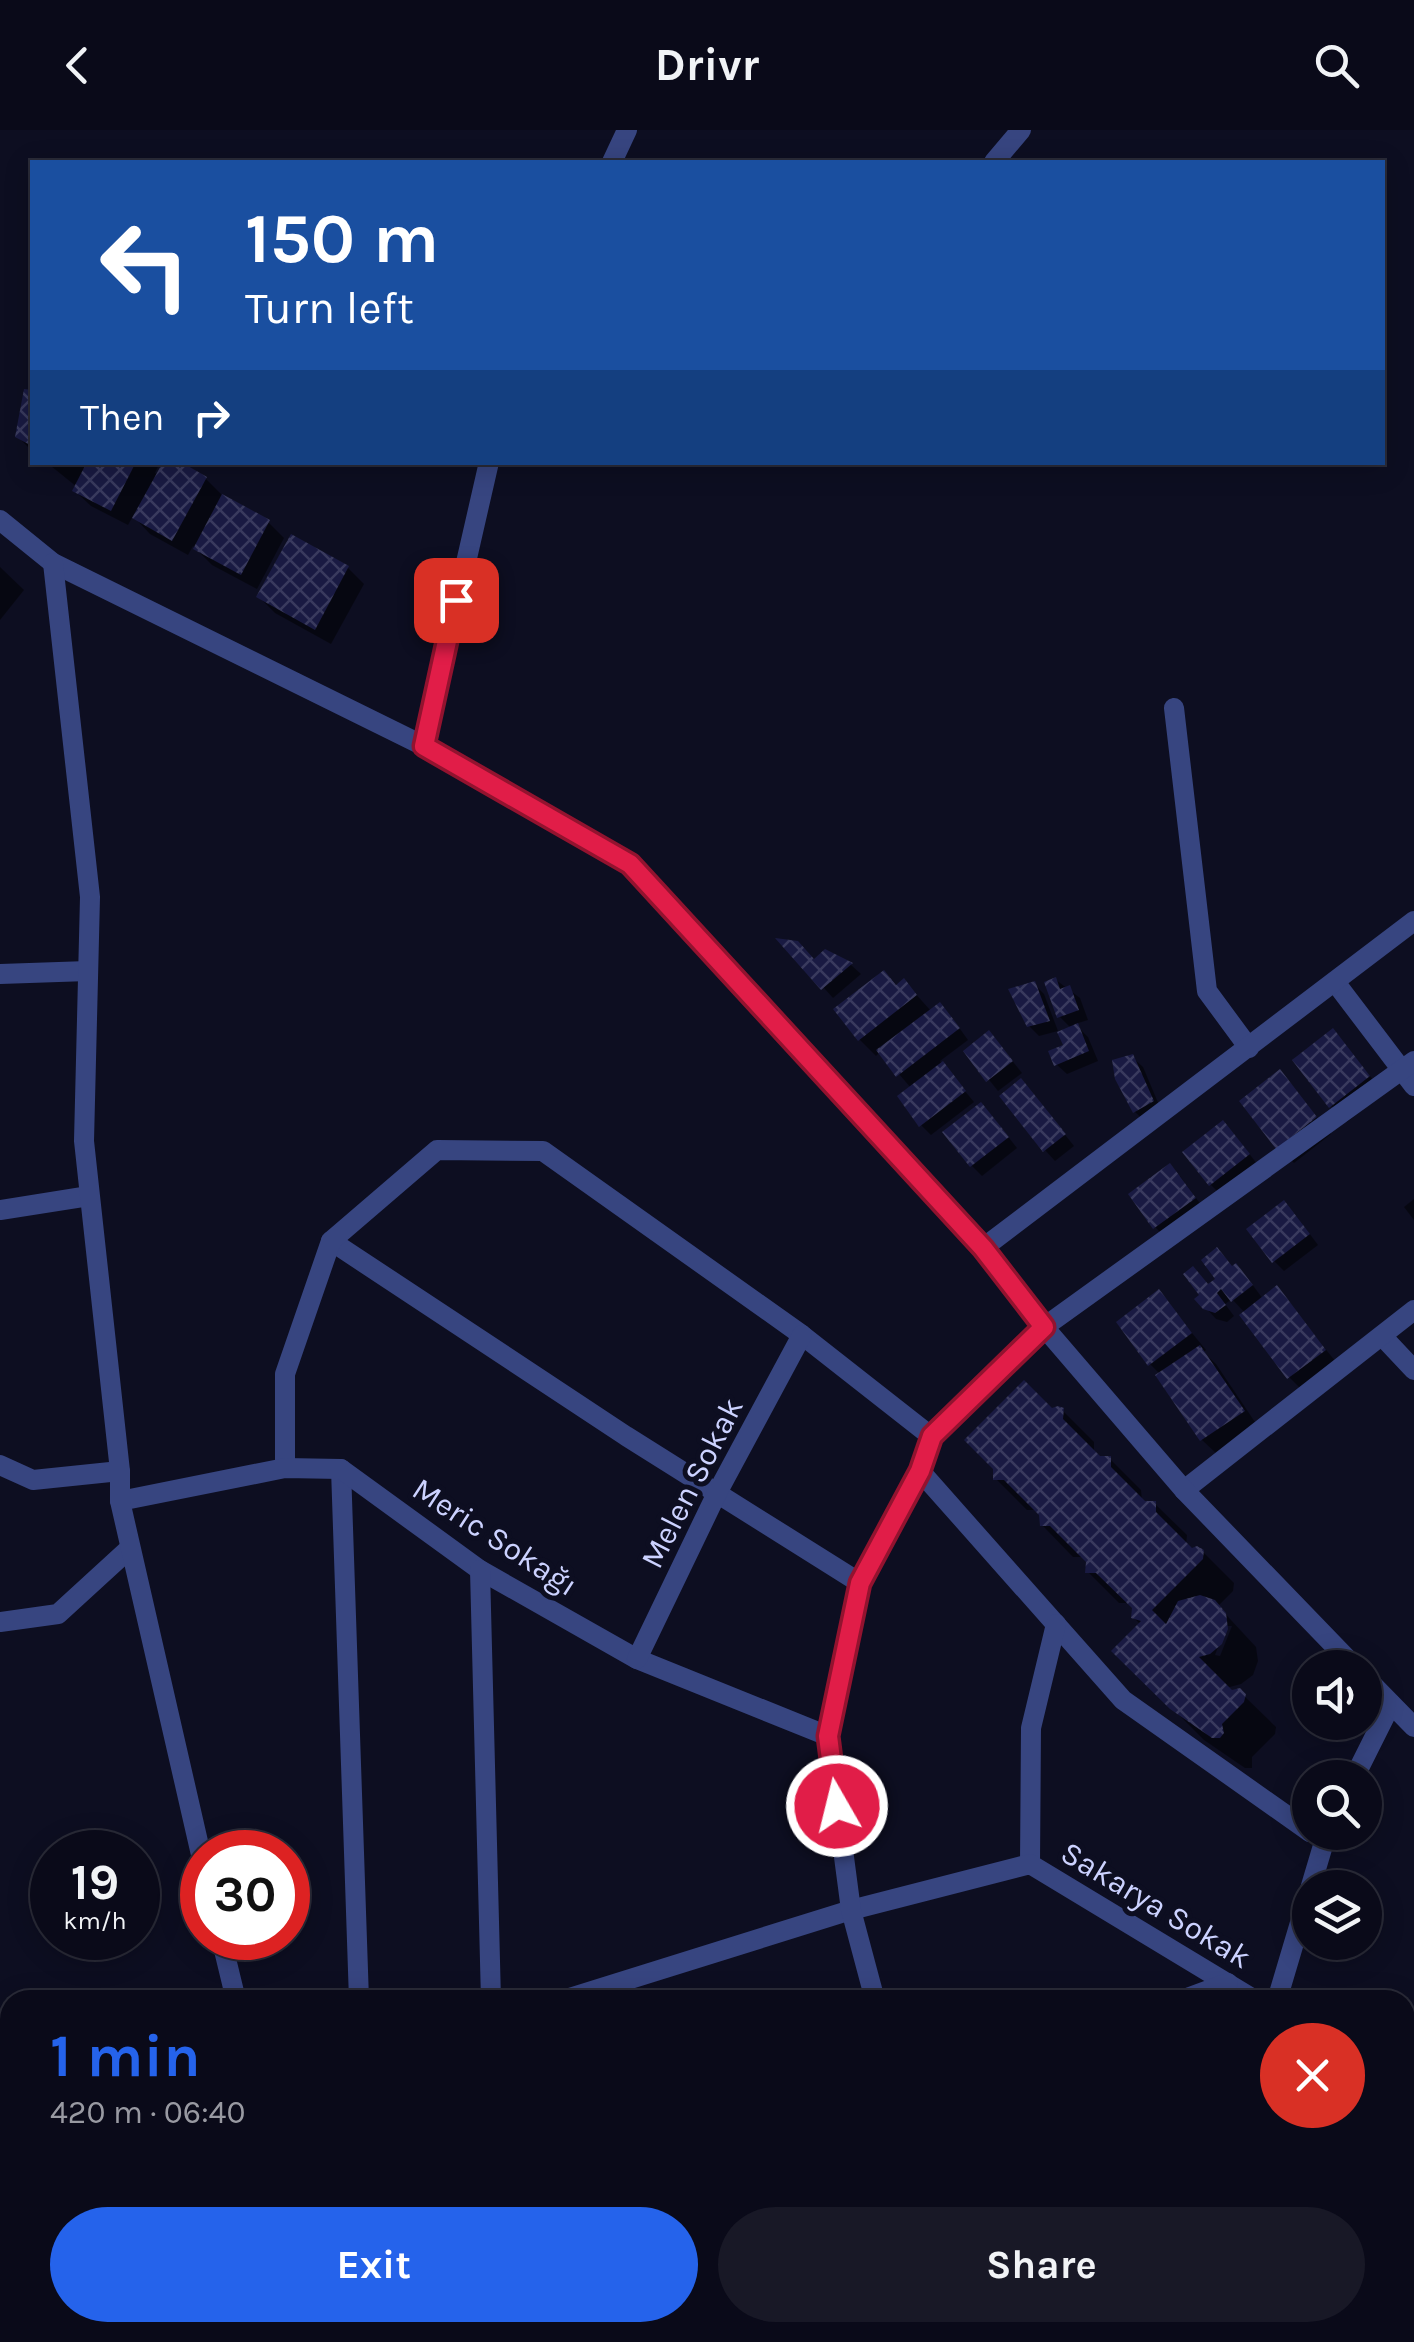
<!DOCTYPE html>
<meta charset="utf-8">
<style>
:root{--surface:#0a0a19;--page:#181826;--text:#f1f3f6;--muted:#999aa2;--line:#2a2b38;--accent:#2563eb}
body{margin:0;font-family:Karla,sans-serif;background:var(--page);color:var(--text);height:100vh;display:flex;flex-direction:column;font-size:38px;white-space:nowrap}
*{box-sizing:border-box;margin:0}
p{font-size:32px;color:var(--muted)}
.icon{flex:none;width:55px;height:55px;fill:none;stroke:currentColor;stroke-width:2;stroke-linecap:round;stroke-linejoin:round}
.map{position:relative;flex:1;overflow:hidden}
.panel{position:absolute;left:0px;top:1860px;width:1415px;height:352px;display:flex;flex-direction:column;background:var(--surface);border-radius:30px 30px 0 0;box-shadow:0 5px 25px #0003,0 0 0 2px var(--line)}
.panel>*{flex:none}
.hud{position:absolute;left:30px;top:30px;width:1355px;height:305px;border-radius:0px;box-shadow:0 5px 25px #0003,0 0 0 2px var(--line);background:#1a4fa0;color:#fff;overflow:hidden}
.tools{position:absolute;left:1292px;top:1520px;display:grid;gap:20px}
.tools a{display:grid;place-items:center;width:90px;height:90px;border-radius:50%;background:var(--surface);box-shadow:0 5px 25px #0003,0 0 0 2px var(--line);font-size:50px}
.speed{position:absolute;left:30px;top:1700px;display:flex;gap:20px;font-size:50px;font-weight:700;text-align:center}
.speed>*{display:grid;place-content:center;width:130px;height:130px;border-radius:50%;background:var(--surface);box-shadow:0 5px 25px #0003,0 0 0 2px var(--line);line-height:1}
.speed small{font-size:25px;font-weight:400}
.speed .limit{border:15px solid #d22;background:#fff;color:#111}
.pin{position:absolute;display:grid;place-items:center;width:85px;height:85px;color:#fff;margin:-42px;border-radius:20px;box-shadow:0 5px 15px #0006}
.me{position:absolute;width:110px;margin:-55px;rotate:352deg;stroke-linejoin:round;filter:drop-shadow(0 0 8px #0008)}
.turn{display:flex;align-items:center;gap:35px;height:210px;padding:0 50px;font-size:45px}
.turn .icon{width:130px;height:130px;stroke-width:2.5}
.turn b{display:block;font-size:70px;line-height:85px}
.then{display:flex;align-items:center;height:95px;padding:0 50px;background:#0003;gap:20px;font-size:38px}
.round{display:grid;place-items:center;flex:none;width:105px;height:105px;border-radius:52px;background:var(--page)}
.head{display:flex;align-items:center;justify-content:space-between;height:170px;padding:0 50px}
h1{font-size:60px;font-weight:700;line-height:75px;color:var(--accent)}
.button{display:flex;gap:20px;margin-top:auto;padding:20px 50px}
.button a{flex:1;height:115px;border-radius:60px;background:var(--accent);color:#fff;font-size:40px;font-weight:700;line-height:115px;text-align:center}
.button a+a{background:var(--page);color:var(--text)}
header{display:flex;justify-content:space-between;align-items:center;height:130px;padding:0 50px;background:var(--surface);font-size:45px;font-weight:700}
.map>svg:first-child{display:block}
</style>
<header><svg class="icon" aria-label="back" viewBox="0 0 24 24"><path d="M15 5l-7 7 7 7"/></svg>Drivr<svg class="icon" aria-label="search" viewBox="0 0 24 24"><circle cx="10" cy="10" r="6"/><path d="M15 15l6 6"/></svg></header>
<div class="map">
<svg width="1414" height="2212" viewBox="0 0 1414 2212">
<defs>
<pattern id="building-cross-hatch" width="8" height="8" patternUnits="userSpaceOnUse" patternTransform="scale(2.5)"><rect width="8" height="8" fill="#191a42"/><path d="M0 0l8 8M0 8l8-8" fill="none" stroke="#393a5e"/></pattern>
</defs>
<rect width="100%" height="100%" fill="#0d0e21"/>
<!-- shadow -->
<g fill="#0007" fill-rule="evenodd">
<path d="M26,262H32V321L17,306Z"/>
<path d="M46,332H160L155,343L159,345L176,332L206,349L222,365L268,392L284,408L257,459L212,435L193,416L188,425L150,404L133,386L128,395L91,376L75,361L77,357Z"/>
<path d="M292,407L348,438L364,454L331,514L275,483L259,467Z"/>
<path d="M0,437L24,460L0,490Z"/>
<path d="M782,811L815,832L825,822L851,835L861,844L833,868Z"/>
<path d="M1056,850L1080,868L1088,890L1075,894L1088,907L1098,931L1067,944L1056,934L1072,899L1059,886Z"/>
<path d="M904,851L931,881L950,885L968,910L940,931L974,972L931,1005L921,995L911,958L880,922L876,926L860,910L837,880Z"/>
<path d="M1034,854L1044,864L1058,901L1039,906L1029,896Z"/>
<path d="M1333,901L1384,963L1347,992L1331,976Z"/>
<path d="M999,914L1022,943L998,961L966,921Z"/>
<path d="M1132,927L1143,937L1162,982L1146,992L1135,982Z"/>
<path d="M1280,943L1331,1004L1294,1033L1278,1017Z"/>
<path d="M1031,962L1074,1016L1055,1031L1045,1020Z"/>
<path d="M991,985L1017,1018L982,1046L972,1036Z"/>
<path d="M1233,1003L1258,1035L1221,1065L1211,1055Z"/>
<path d="M1180,1046L1204,1079L1165,1107L1155,1097Z"/>
<path d="M1414,1069V1090L1404,1077Z"/>
<path d="M1294,1083L1318,1115L1284,1141L1274,1131Z"/>
<path d="M1233,1138L1246,1146L1263,1169L1277,1159L1340,1237L1305,1263L1289,1247L1245,1183L1232,1169L1225,1174L1234,1186L1227,1192L1216,1189L1205,1177L1209,1157Z"/>
<path d="M1159,1163L1206,1220L1203,1222L1216,1234L1259,1298L1218,1325L1202,1310L1161,1245L1150,1234Z"/>
<path d="M1062,1280L1094,1312V1323L1099,1329H1110L1141,1360L1142,1371L1155,1374L1187,1405L1186,1416L1203,1422L1234,1453L1233,1461L1218,1476L1256,1517L1258,1531L1253,1545L1241,1554L1226,1558L1231,1563L1239,1561L1276,1597L1275,1604L1252,1627V1638H1245L1204,1610L1115,1521L1141,1495L1133,1487L1134,1477L1130,1473H1119L1088,1442V1431L1084,1427H1073L1042,1395L1038,1380H1027L996,1349L1052,1281ZM1226,1496H1232L1220,1526L1215,1525Z"/>
</g>
<!-- building -->
<g fill="url(#building-cross-hatch)">
<path d="M24,259L32,260V316L15,307Z"/>
<path d="M87,332H136L111,381L72,361Z"/>
<path d="M163,332H181L207,347L172,411L132,388Z"/>
<path d="M222,364L270,390L241,445L193,419Z"/>
<path d="M291,404L349,436L315,500L256,467Z"/>
<path d="M775,808L798,811L814,829L825,819L853,833L821,860Z"/>
<path d="M884,840L896,855L904,848L917,865L858,911L833,879Z"/>
<path d="M1056,847L1060,859L1070,855L1079,880L1057,888L1044,852Z"/>
<path d="M1035,851L1050,891L1027,897L1008,859Z"/>
<path d="M940,872L960,898L896,947L876,920Z"/>
<path d="M1078,893L1089,921L1054,936L1048,921L1063,915L1057,902Z"/>
<path d="M1333,898L1370,946L1329,978L1292,930Z"/>
<path d="M989,900L1013,931L986,952L963,921Z"/>
<path d="M1133,924L1154,971L1133,983L1115,949L1112,930Z"/>
<path d="M943,931L966,961L919,997L897,966Z"/>
<path d="M1280,939L1317,987L1276,1019L1239,971Z"/>
<path d="M1021,948L1066,1004L1043,1022L999,966Z"/>
<path d="M981,972L1009,1007L970,1037L942,1002Z"/>
<path d="M1223,990L1250,1024L1209,1056L1182,1022Z"/>
<path d="M1170,1033L1196,1068L1153,1099L1128,1064Z"/>
<path d="M1284,1070L1310,1104L1272,1133L1246,1099Z"/>
<path d="M1217,1117L1232,1136L1236,1133L1253,1155L1231,1172L1221,1159L1217,1163L1226,1175L1215,1183L1203,1179L1194,1169L1199,1165L1183,1144L1193,1136L1208,1154L1215,1149L1201,1130Z"/>
<path d="M1277,1155L1326,1220L1287,1249L1239,1185Z"/>
<path d="M1159,1159L1192,1203L1148,1236L1116,1192Z"/>
<path d="M1200,1215L1245,1281L1200,1311L1155,1245Z"/>
<path d="M1024,1250L1052,1278L1058,1276L1064,1278L1063,1289L1100,1326H1111V1337L1145,1371H1156V1382L1192,1418L1197,1416L1204,1420L1203,1429L1152,1480L1166,1494L1178,1471L1200,1465L1215,1470L1226,1483L1228,1499L1222,1514L1210,1524L1199,1527L1232,1560L1240,1558L1246,1564L1244,1572L1222,1594L1224,1603L1220,1608H1212L1170,1579L1111,1521L1141,1491L1131,1488L1132,1478L1096,1443H1085L1086,1432L1050,1396H1040L1039,1385L1004,1350H993V1339L964,1310Z"/>
</g>
<g fill="none" stroke-linecap="round" stroke-linejoin="round">
<!-- minor -->
<g stroke="#374580" stroke-width="20">
<path d="M612,32L627,0"/>
<path d="M994,32L1021,0"/>
<path d="M1174,578L1207,861L1249,918"/>
<path d="M424,616L489,332"/>
<path d="M0,844L88,841"/>
<path d="M1335,852L1414,956"/>
<path d="M0,1080L89,1066"/>
<path d="M331,1111L626,1306L860,1453"/>
<path d="M983,1118L1414,791"/>
<path d="M1382,1206L1414,1240"/>
<path d="M0,1335L33,1350L120,1341"/>
<path d="M285,1338V1244L331,1111L437,1020L543,1021L802,1205L932,1307"/>
<path d="M341,1339L359,1870"/>
<path d="M920,1341L1123,1570L1310,1702"/>
<path d="M1184,1360L1414,1180"/>
<path d="M120,1371L285,1338L341,1339L480,1440L637,1529L828,1606"/>
<path d="M480,1440L491,1870"/>
<path d="M0,1492L58,1484L129,1419"/>
<path d="M637,1529L717,1363L802,1205"/>
<path d="M1354,1648L1391,1574"/>
<path d="M1030,1734L1031,1598L1056,1494"/>
<path d="M563,1870L851,1780L1030,1734L1255,1870"/>
<path d="M875,1870L851,1780L828,1606L860,1453L920,1341L932,1307L1044,1197L1414,931"/>
<path d="M1182,1870L1228,1853"/>
<path d="M1277,1870L1327,1702"/>
<path d="M1405,2006L1406,1989L1414,1970"/>
<path d="M551,2202L553,2212"/>
<path d="M780,2202L784,2212"/>
<path d="M992,2202L996,2212"/>
<path d="M1188,2202L1191,2212"/>
<path d="M1391,2202V2212"/>
<path d="M121,2212L142,2208L148,2212"/>
<path d="M938,2212L958,2202"/>
</g>
<!-- tertiary -->
<g stroke="#374580" stroke-width="20">
<path d="M0,390L53,433L424,616L630,734L983,1118L1044,1197L1184,1360L1356,1538"/>
<path d="M53,433L90,767L84,1011L120,1341V1371L202,1729"/>
<path d="M1365,1547L1414,1597"/>
<path d="M221,1808L236,1870"/>
<path d="M253,2202L259,2212"/>
</g>
</g>
<g fill="none" stroke-linecap="round" stroke-linejoin="round">
<defs>
<path id="route" d="M456,470L424,616L630,734L983,1118L1044,1197L932,1306L920,1341L860,1453L828,1606L837,1676"/>
</defs>
<!-- route casing -->
<use href="#route" stroke="#92132f" stroke-width="25"/>
<!-- route -->
<use href="#route" stroke="#e11d48" stroke-width="18"/>
</g>
<g text-anchor="middle" dominant-baseline="central" stroke-width="10" stroke-linejoin="round" paint-order="stroke">
<!-- street labels -->
<g font-size="32" fill="#ccd2ff" stroke="#0d0e21">
<text transform="translate(692 1353) rotate(-63)">Melen Sokak</text>
<text transform="translate(495 1407) rotate(33)">Meric Sokağı</text>
<text transform="translate(1156 1775) rotate(31)">Sakarya Sokak</text>
</g>
</g>
</svg>
<div class="tools">
<a><svg class="icon" aria-label="sound" viewBox="0 0 24 24"><path d="M4 9h4l5-4v14l-5-4H4zM17 9q2 3 0 6"/></svg></a>
<a><svg class="icon" aria-label="search" viewBox="0 0 24 24"><circle cx="10" cy="10" r="6"/><path d="M15 15l6 6"/></svg></a>
<a><svg class="icon" aria-label="layers" viewBox="0 0 24 24"><path d="M12 4l9 5-9 5-9-5zM3 14l9 5 9-5"/></svg></a>
</div>
<div class="speed"><div>19<small>km/h</small></div><div class="limit">30</div></div>
<div class="pin" style="left:456px;top:470px;background:#d93025"><svg class="icon" aria-label="arrive" viewBox="0 0 24 24"><path d="M6 21V4h12l-3 4 3 4H6"/></svg></div>
<svg class="me" style="left:837px;top:1676px" viewBox="-20 -20 40 40"><circle r="17" fill="#e11d48" stroke="#fff" stroke-width="3"/><path d="M0-11L8 9 0 5-8 9z" fill="#fff"/></svg>
<div class="hud">
<div class="turn"><svg class="icon" aria-label="left" viewBox="0 0 24 24"><path d="M17 20v-9H6M10 6l-5 5 5 5"/></svg><div><b>150 m</b>Turn left</div></div>
<div class="then">Then<svg class="icon" aria-label="right" viewBox="0 0 24 24"><path d="M7 20v-9h11M14 6l5 5-5 5"/></svg></div>
</div>
<section class="panel">
<div class="head"><div><h1>1 min</h1><p>420 m · 06:40</p></div><a class="round" style="background:#d93025;color:#fff"><svg class="icon" aria-label="close" viewBox="0 0 24 24"><path d="M6 6l12 12M18 6L6 18"/></svg></a></div>
<div class="button"><a>Exit</a><a>Share</a></div>
</section>
</div>
